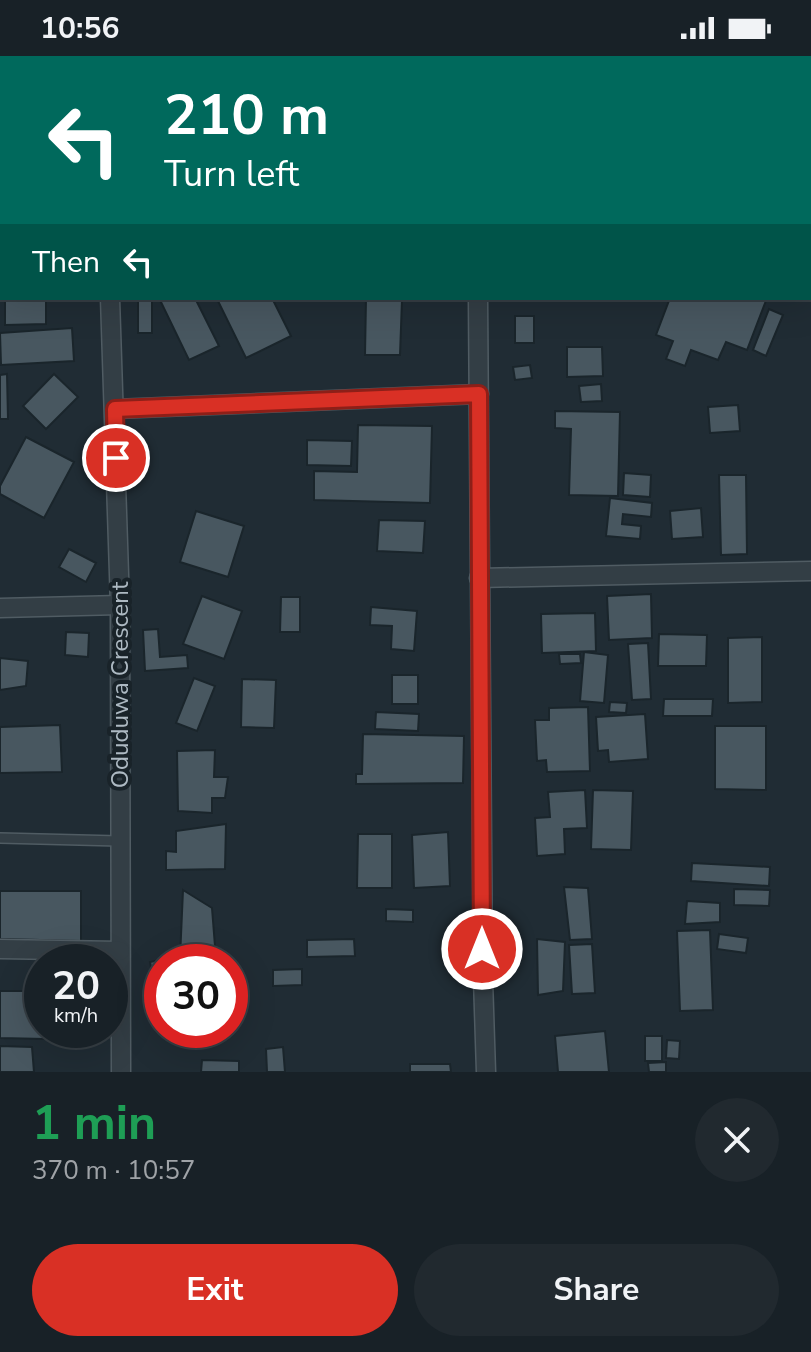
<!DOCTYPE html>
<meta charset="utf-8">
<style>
:root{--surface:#182127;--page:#21292f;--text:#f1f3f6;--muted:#9fa3a7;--line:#363e44;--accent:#d93025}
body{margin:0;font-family:"Nunito Sans",sans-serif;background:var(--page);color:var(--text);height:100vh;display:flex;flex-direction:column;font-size:30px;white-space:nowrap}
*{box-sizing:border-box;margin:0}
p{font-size:26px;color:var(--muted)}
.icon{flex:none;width:44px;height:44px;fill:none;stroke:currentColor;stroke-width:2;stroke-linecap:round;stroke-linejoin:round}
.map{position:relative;height:1016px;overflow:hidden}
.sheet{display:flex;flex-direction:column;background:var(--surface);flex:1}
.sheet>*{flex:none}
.top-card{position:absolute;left:0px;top:0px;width:812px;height:244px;box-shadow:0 8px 32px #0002,0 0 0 2px var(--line);background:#00695c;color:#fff;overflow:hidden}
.speed{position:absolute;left:24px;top:888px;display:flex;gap:16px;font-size:40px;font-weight:700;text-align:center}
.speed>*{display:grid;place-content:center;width:104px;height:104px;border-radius:50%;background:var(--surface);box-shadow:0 8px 32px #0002,0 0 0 2px var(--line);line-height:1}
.speed small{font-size:20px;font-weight:400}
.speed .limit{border:12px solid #d22;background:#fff;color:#111}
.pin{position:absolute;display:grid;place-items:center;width:68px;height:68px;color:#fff;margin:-34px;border:4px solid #fff;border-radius:50%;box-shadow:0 2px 8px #0007}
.me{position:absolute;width:88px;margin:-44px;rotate:0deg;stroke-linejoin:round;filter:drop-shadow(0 0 6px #0008)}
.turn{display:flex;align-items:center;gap:28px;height:168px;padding:0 32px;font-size:36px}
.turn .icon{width:104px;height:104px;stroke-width:2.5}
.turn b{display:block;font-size:56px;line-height:68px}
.then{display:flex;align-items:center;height:76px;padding:0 32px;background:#0003;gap:16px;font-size:30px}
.round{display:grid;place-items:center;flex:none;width:84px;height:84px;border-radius:42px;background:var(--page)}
.overview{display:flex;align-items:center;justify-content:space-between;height:136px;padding:0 32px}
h1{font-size:48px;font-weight:700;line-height:60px;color:#1e9e55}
.primary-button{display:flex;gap:16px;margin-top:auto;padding:16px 32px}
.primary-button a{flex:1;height:92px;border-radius:48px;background:var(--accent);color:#fff;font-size:32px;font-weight:700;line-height:92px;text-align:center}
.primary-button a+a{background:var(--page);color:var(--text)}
.status{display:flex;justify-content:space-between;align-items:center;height:56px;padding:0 40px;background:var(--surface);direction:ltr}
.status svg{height:22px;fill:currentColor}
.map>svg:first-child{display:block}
</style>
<div class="status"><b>10:56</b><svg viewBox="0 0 49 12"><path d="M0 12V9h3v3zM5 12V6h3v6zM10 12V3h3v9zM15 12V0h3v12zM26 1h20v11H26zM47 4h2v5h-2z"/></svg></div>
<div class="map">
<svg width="811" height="1016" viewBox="0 0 811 1016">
<rect width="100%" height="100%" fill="#202c34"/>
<!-- building -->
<g fill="#485760" stroke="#1a252b" stroke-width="2">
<path d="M5,242H46V268L5,269Z"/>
<path d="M159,242H195L219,290L189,304Z"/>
<path d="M219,242H272L291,280L246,302L217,243Z"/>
<path d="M366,242L402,244L400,299H365Z"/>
<path d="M670,242H767L747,294L726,286L718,304L691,294L685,310L666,303L673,285L656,279Z"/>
<rect x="138" y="245" width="14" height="32"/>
<path d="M769,253L783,259L766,300L753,294Z"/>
<rect x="515" y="260" width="19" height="27"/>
<path d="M72,272L74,305L1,309L0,277Z"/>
<path d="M567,291H602L603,320L567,321Z"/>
<path d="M530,309L532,322L515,324L513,311Z"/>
<path d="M7,318L8,363H0V319Z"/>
<path d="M54,318L78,341L46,373L23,350Z"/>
<path d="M601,328L602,345L581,346L579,330Z"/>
<path d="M738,349L740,375L710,377L708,351Z"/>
<path d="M555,355L620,356L618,440L569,439L571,373L555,372Z"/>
<path d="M358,369L432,370L430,447L314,444V415L357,416Z"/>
<path d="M26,381L74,406L44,462L0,438V430Z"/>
<path d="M307,384L352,385L351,410L307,409Z"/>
<path d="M624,417L651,419L650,441L623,439Z"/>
<path d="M719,419H746L747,498L721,499Z"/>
<path d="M610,442L652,447L651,461L623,458L622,468L641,470L640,483L606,480Z"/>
<path d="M701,452L703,481L672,483L670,455Z"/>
<path d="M196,455L244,470L228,521L180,506Z"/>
<path d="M379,464L425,465L423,497L377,495Z"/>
<path d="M69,493L96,507L86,526L59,511Z"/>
<path d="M651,538L652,582L609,584L607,540Z"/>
<path d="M202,540L242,555L224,603L183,588Z"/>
<path d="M281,541H300V576H280Z"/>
<path d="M371,551L417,555L414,595L391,593L392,570L370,569Z"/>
<path d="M595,557L596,595L542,597L541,558Z"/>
<path d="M158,573L160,601L187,599L188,612L145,615L143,574Z"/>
<path d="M66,576L89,577L88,601L65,599Z"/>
<path d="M659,578L707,579L706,610H658Z"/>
<path d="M762,581V646L728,647V582Z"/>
<path d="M648,587L651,643L632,644L628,588Z"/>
<path d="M584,596L608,599L604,647L580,645Z"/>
<path d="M559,598H580L581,607L560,608Z"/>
<path d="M0,602L28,605L26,630L0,634Z"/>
<rect x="392" y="619" width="26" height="29"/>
<path d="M194,622L215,630L197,675L176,667Z"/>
<path d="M242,623L276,624L274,672L241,671Z"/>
<path d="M664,643H713L712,660H663Z"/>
<path d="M610,646L627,647L626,657L609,656Z"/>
<path d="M588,651L590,715L547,716L546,704L537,705L535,664H549V652Z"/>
<path d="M376,656L419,658L418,675L375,673Z"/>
<path d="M645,658L648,703L609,706L608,694L598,695L596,661Z"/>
<path d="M60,669L62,716L0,717V671Z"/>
<path d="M715,670H766V734L715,733Z"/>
<path d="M363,678L464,680L463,727L356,728V718H362Z"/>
<path d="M215,694L214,721H228L225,742H212V757L178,755L177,695Z"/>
<path d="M585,734L587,772L564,773L565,798L537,800L535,762L550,761L548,736Z"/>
<path d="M593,734L633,735L631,794L591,793Z"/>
<path d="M226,768L225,813L166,814V795L176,796V775Z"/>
<path d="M448,776L450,830L414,832L412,779Z"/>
<path d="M358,778H392V832H357Z"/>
<path d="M692,807L770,811L769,830L691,825Z"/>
<path d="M564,831L588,832L592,883L570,884Z"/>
<path d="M734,833L770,834L769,850L734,849Z"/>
<path d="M183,834L212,852L216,903L180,902Z"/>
<path d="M0,835H81V885L0,883Z"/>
<path d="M687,845L720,847V866L685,868Z"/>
<path d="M386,853L413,854V866L386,865Z"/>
<path d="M710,874L713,954L680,955L677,875Z"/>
<path d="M719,878L748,882L746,897L717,893Z"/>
<path d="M354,883L355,900L307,901V884Z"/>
<path d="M537,883L565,886L563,935L538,939Z"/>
<path d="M592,888L595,937L572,938L569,889Z"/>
<path d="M170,902L171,906H162V924L154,926L150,906Z"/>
<path d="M302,913V929L273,930V914Z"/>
<path d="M0,935H42V974H46L45,983L0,982Z"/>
<path d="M178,974H218V981L186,984Z"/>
<path d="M605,975L609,1016H558L555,980Z"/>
<rect x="645" y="980" width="17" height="25"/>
<path d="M667,984L680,985L679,1003L666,1002Z"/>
<path d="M0,990L32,991L34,1016H0Z"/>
<path d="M283,991L285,1016H267L266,993Z"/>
<path d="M202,1004L239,1005V1016H201Z"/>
<path d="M666,1006V1016H649L648,1007Z"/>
<path d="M410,1008H450L451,1016H410Z"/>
</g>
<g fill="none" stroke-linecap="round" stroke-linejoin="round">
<defs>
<path id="lane" d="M0,782L119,785"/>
<g id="street">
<path d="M137,0L138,2"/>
<path d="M475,0V2"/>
<path d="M110,242L120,549L121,1016"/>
<path d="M478,242L483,923L486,1016"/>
<path d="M115,353L479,338"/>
<path d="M479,522L811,515"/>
<path d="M0,552L120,549"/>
<path d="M0,893L120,895"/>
</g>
<g id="secondary">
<path d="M809,0V2"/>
<path d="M810,71L811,146"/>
</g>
</defs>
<!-- lane casing -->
<use href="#lane" stroke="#505c63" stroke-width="12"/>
<!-- street casing -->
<use href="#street" stroke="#505c63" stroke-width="21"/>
<!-- secondary casing -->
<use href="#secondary" stroke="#505c63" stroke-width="29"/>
<!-- lane -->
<use href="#lane" stroke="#333e45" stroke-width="9"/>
<!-- street -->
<use href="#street" stroke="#333e45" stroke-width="18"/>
<!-- secondary -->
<use href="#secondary" stroke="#414e58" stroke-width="26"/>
</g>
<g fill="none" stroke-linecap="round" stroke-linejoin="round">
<defs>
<path id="route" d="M116,402L115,353L479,338L482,893"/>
</defs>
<!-- route casing -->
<use href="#route" stroke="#8d1f18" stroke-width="20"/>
<!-- route -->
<use href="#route" stroke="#d93025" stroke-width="14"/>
</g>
<g text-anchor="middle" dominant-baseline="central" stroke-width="8" stroke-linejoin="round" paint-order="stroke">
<!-- street labels -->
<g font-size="24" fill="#adb9c2" stroke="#192329">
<text transform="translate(120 629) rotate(-90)">Oduduwa Crescent</text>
</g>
</g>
</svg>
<div class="speed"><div>20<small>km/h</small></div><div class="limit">30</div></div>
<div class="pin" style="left:116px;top:402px;background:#d93025"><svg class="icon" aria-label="arrive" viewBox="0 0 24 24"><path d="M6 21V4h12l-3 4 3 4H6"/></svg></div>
<svg class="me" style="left:482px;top:893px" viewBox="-20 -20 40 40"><circle r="17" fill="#d93025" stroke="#fff" stroke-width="3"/><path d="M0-11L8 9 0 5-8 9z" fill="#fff"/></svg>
<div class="top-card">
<div class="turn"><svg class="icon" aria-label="left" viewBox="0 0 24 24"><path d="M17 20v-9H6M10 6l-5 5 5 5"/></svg><div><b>210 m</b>Turn left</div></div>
<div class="then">Then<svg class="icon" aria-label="left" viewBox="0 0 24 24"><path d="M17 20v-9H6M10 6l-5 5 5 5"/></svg></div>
</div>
</div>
<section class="sheet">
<div class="overview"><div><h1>1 min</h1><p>370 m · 10:57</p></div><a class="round"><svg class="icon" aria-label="close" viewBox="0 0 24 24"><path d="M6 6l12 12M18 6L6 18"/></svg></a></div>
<div class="primary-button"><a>Exit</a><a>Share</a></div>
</section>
